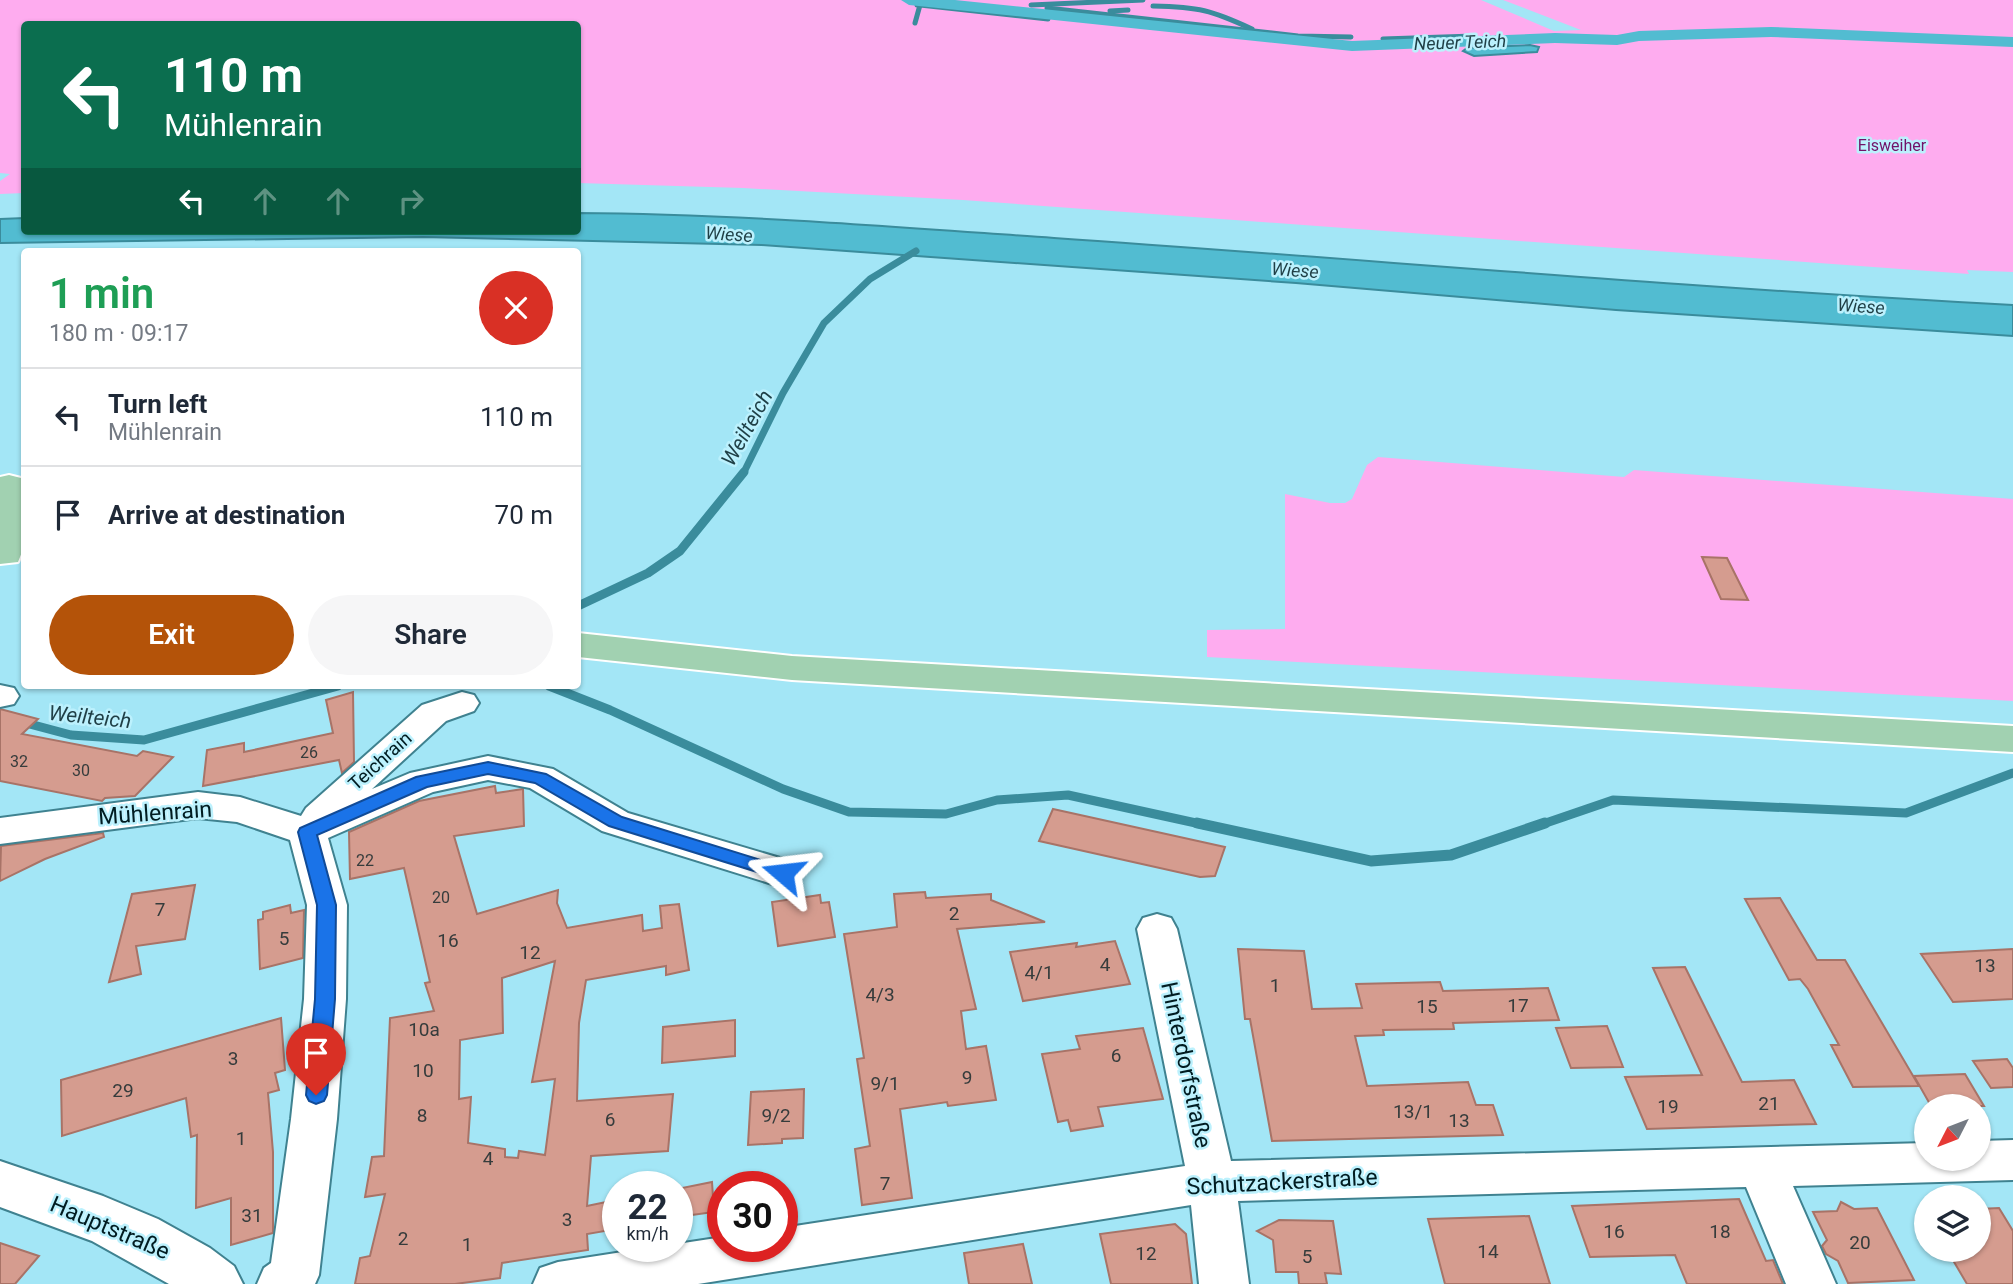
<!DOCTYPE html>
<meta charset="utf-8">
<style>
:root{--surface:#fff;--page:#f6f6f7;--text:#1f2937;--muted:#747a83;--line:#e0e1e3;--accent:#b45309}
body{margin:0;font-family:Roboto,sans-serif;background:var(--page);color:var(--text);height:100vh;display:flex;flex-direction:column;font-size:26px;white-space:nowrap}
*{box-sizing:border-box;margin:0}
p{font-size:23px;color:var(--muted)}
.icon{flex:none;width:38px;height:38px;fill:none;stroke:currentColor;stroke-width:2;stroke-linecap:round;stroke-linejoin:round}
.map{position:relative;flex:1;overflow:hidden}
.sheet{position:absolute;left:21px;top:248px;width:560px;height:441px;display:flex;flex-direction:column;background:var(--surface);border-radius:7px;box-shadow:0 2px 5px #0004}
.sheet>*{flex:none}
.top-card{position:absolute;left:21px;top:21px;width:560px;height:214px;border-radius:7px;box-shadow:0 2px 5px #0004;background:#0b6e4f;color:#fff;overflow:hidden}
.needle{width:46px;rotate:228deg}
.controls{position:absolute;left:1914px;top:1094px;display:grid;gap:14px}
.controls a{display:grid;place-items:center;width:77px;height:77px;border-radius:50%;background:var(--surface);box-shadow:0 2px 5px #0004;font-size:35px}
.speed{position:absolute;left:602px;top:1171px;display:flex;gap:14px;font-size:35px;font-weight:700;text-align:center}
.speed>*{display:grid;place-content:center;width:91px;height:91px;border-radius:50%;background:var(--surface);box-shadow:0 2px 5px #0004;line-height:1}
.speed small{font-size:18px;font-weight:400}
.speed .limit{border:10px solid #d22;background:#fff;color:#111}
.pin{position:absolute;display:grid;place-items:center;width:60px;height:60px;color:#fff;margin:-72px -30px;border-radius:50% 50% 50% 0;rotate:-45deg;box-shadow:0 0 7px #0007}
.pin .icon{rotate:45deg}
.me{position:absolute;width:77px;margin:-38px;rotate:287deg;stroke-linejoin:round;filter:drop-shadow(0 0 5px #0008)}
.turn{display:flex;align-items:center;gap:24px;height:147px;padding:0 28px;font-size:32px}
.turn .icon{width:91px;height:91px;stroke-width:2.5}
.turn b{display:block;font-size:49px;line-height:60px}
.lanes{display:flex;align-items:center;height:66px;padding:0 28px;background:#0003;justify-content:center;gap:35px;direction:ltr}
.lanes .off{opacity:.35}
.round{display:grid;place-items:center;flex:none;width:74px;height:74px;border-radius:37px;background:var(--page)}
.summary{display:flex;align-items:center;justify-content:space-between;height:119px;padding:0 28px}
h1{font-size:42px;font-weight:600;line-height:52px;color:#1e9e55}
.action{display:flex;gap:14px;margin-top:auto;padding:14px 28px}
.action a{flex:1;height:80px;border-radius:42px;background:var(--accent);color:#fff;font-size:28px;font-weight:600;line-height:80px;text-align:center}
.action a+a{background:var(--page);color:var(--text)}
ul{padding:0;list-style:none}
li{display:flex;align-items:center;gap:21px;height:98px;padding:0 28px;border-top:2px solid var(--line)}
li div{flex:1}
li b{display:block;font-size:26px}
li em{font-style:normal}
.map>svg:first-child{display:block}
</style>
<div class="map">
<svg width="2013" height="1284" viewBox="0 0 2013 1284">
<rect width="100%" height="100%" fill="#a3e6f6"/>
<!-- green -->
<g fill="#feacef">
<path d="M0,0H1481L1554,31L1581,30L1503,0H2013V272L1967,270L1969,274L963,200L743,188L578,183V24H24V193L0,194V181L10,174L0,173Z"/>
<path d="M1378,457L1624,477L1634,470L2013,499V701L1207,657V630L1285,629V494L1330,503H1345L1352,499L1367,465Z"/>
</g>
<!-- water -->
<g fill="#52bcd1" stroke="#3a8c9c" stroke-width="2">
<path d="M1530,45L1539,47L1537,52L1474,56L1463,51L1467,48Z"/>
<path d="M578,213C737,214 895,227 1054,238C1374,260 1693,288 2013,305V336L1616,310L1296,283L762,245L423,237L0,243V219L24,218V231H578Z"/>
</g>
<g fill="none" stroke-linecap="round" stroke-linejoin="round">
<!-- stream-far3 -->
<g stroke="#3a8c9c" stroke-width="5">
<path d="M920,5L1048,19"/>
<path d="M1031,5L1143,0"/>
<path d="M1153,6C1199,7 1211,10 1252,29"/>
<path d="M1047,8L1298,36L1351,37"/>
<path d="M1110,11L1128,10"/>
<path d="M915,23L920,5H917"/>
<path d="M1543,37L1552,38"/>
<path d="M1383,39L1474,36"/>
</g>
<!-- stream-far2 -->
<path stroke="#3a8c9c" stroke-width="7" d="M743,474L783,393L824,323L870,279L916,251"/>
<!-- stream-far1 -->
<g stroke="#3a8c9c" stroke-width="9">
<path d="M578,606L648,573L680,551L744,472"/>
<path d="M549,686L610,710L783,789L849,812L946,814L997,800L1068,795L1205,825"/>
<path d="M0,716L71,735L144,740L338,686"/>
<path d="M1540,825L1613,800L1906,813L2013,773"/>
</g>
<!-- stream -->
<path stroke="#3a8c9c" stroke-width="11" d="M1197,823L1371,861L1451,855L1545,823"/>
<!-- canal -->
<path fill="#52bcd1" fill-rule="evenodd" d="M901,0H955L1352,41L1555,33L1617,35L1639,31L1771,27L2013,37V47L1771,37L1639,41L1617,45L1555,43L1352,51L909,5Z"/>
</g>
<!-- building -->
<g fill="#d59c8f" stroke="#a87367" stroke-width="2" fill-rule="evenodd">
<path d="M1702,557L1727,558L1748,600L1721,599Z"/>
<path d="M353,692L354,762L342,773L339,760L203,786L207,750L244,743V752L333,733L326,700Z"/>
<path d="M0,709L38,719L22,734L137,756L143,751L173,757L135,796L105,798L102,801L0,781Z"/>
<path d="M495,786L496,793L523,789L524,826L454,836L477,914L558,890L557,903L567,928L642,915L643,931L662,928L660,906L679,904L689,970L666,975V966L586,980L579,1023L577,1101L673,1094L668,1151L591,1156L587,1206L606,1202L605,1231L587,1234L588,1250L502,1263L500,1278L455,1284H355L360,1258L370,1256L385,1194L365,1197L372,1157L384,1156L390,1018L434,1011L425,983L430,982L404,868L350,879L349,832L419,801ZM555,961L532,1082L555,1079L545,1155L519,1151L518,1158L505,1157V1149L468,1143L471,1097L459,1099L460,1040L503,1033L502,978Z"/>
<path d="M1053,809L1225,847L1215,876L1200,877L1039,841Z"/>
<path d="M103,833L104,837L45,859L0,881L1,846Z"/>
<path d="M195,885L185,939L136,946L141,974L109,982L132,894Z"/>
<path d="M925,892L926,898L991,894V900L1045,922L957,929L976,1009L961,1011L966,1049L986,1046L996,1100L948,1106L947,1102L900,1109L912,1198L862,1205L855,1149L870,1146L857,1059L864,1058L844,934L897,927L894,894Z"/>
<path d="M820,895L821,903L829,902L835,937L778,946L772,902Z"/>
<path d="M1780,898L1817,960H1845L1919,1086L1853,1087L1831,1045H1839L1808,989L1800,979L1789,980L1745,899Z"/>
<path d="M290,905L291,913L304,910L303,958L260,969L258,920L263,919V912Z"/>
<path d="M1115,941L1130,984L1023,1001L1010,952L1077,943L1076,947Z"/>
<path d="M1238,949L1304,951L1312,1009L1362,1008L1356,984L1440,982L1443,991L1548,988L1559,1020L1453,1023L1454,1029L1383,1030L1384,1035L1355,1036L1367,1086L1468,1082L1476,1105H1493L1503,1135L1272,1141L1250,1019H1245Z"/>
<path d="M2013,949V999L1953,1002L1921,954Z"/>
<path d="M1685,967L1742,1082L1794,1080L1816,1124L1647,1129L1625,1077L1702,1075L1653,968Z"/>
<path d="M281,1018L285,1070L275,1073L279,1090L268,1093L273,1152V1233L231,1245V1198L196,1208L197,1135L191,1137L186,1098L62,1136L61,1080Z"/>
<path d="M735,1020V1056L662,1063L663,1027Z"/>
<path d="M1607,1026L1623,1067L1571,1068L1556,1028Z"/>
<path d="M1143,1028L1163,1099L1098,1107L1103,1126L1071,1131L1068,1120L1058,1122L1042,1054L1080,1049L1076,1036Z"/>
<path d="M2007,1059L2013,1068V1087L1991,1088L1973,1061Z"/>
<path d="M1965,1074L1984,1106H1931L1914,1076Z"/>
<path d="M804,1089L803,1138L782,1139V1143L748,1145L751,1092Z"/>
<path d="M712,1182L714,1212L677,1217V1189Z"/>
<path d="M1739,1199L1766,1261L1773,1260L1783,1284H1687L1675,1255L1590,1257L1572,1206Z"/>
<path d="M1841,1202L1854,1209L1877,1208L1914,1280L1848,1283L1838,1261L1826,1254L1822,1246L1827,1240L1813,1212L1837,1211Z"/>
<path d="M1999,1208L2013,1231V1284H1967L1947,1250H1979V1209Z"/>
<path d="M1529,1216L1550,1284H1445L1428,1219Z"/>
<path d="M1279,1220L1333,1221L1341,1274L1325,1273L1327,1284H1299L1298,1272H1276L1273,1240L1257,1231Z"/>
<path d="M1175,1224L1186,1234L1192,1284H1111L1100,1234Z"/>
<path d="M0,1243L39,1256L15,1284H0Z"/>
<path d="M1023,1244L1032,1284H969L964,1253Z"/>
</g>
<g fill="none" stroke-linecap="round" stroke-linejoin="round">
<defs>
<g id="minor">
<path d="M0,685L14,688L19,696L14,704L0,707Z"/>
<path d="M462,692L474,695L479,703L474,711L446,721L372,789L410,773L488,756L553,769L628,813L797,863L803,873L797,883L783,887L769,883L602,831L530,788L488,780L433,792L328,838L347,905L346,999L337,1119L319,1275L315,1284H257L264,1268L271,1263L291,1119L304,999L307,905L290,840L237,822L198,818L0,844V818L198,792L240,797L301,816L306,808L422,705Z"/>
<path d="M1157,914L1171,918L1177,929L1231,1161L1927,1143V1158H1979V1141L2013,1140V1180L1793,1186L1836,1284H1786L1746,1187L1238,1201L1249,1284H1199L1191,1205L698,1284H533L540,1268L558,1262L661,1246H677V1244L723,1237V1246H782V1228L1185,1166L1137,929L1143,918Z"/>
</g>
<path id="tertiary" d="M0,1161L103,1196L158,1219L210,1248L234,1266L243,1284H169L92,1241L0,1207Z"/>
<g id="primary">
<path d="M9,475L21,478L24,483V547L18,562L0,564V477Z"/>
<path d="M578,633L792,656L2013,726V752L792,680L578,657Z"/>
</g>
</defs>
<!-- minor casing -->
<use href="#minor" stroke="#3f8290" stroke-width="4"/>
<!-- tertiary casing -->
<use href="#tertiary" stroke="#3f8290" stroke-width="4"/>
<!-- primary casing -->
<use href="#primary" stroke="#fff" stroke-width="4"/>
<!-- minor -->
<use href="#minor" fill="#fff" fill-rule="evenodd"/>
<!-- tertiary -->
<use href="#tertiary" fill="#fff" fill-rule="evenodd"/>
<!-- primary -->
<use href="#primary" fill="#a1d1b1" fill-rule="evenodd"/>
</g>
<!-- route -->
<path fill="#1a73e8" stroke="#114b97" stroke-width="2" d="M488,762L546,774L622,817L790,869L793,873L790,878L783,880L609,826L535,783L488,774L427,787L317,835L336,905L335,999L327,1095L324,1101L316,1104L309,1101L306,1095L315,999L317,905L298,832L300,828L416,777Z"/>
<g text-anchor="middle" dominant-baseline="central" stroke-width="5" stroke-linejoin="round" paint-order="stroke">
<!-- far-park labels -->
<g font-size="16" fill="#721268" stroke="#bcf1fd">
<text x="1892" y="145">Eisweiher</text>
</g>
<!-- number labels -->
<g font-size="16" fill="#363c3c">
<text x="309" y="752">26</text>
<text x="19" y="761">32</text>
<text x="81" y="770">30</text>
<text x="365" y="860">22</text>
<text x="441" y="897">20</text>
</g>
<!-- far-water labels -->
<g font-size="18" font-style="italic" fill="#1f3f46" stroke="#bcf1fd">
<text transform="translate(1460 42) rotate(-2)">Neuer Teich</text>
<text transform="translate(729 234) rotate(4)">Wiese</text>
<text transform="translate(1295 270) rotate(4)">Wiese</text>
<text transform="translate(1861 306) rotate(4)">Wiese</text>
</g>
<!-- street labels -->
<g font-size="19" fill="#011c21" stroke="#bcf1fd">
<text transform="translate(380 761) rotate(-42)">Teichrain</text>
</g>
<!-- near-number labels -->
<g font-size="19" fill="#363c3c">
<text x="160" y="909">7</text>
<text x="954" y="913">2</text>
<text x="284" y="938">5</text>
<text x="448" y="940">16</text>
<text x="530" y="952">12</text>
<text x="1105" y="964">4</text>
<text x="1985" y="965">13</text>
<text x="1039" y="972">4/1</text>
<text x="1275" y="985">1</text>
<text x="880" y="994">4/3</text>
<text x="1518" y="1005">17</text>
<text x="1427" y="1006">15</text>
<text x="424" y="1029">10a</text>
<text x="1116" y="1055">6</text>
<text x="233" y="1058">3</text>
<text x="423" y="1070">10</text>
<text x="967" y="1077">9</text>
<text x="885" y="1083">9/1</text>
<text x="123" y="1090">29</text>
<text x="1769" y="1103">21</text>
<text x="1668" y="1106">19</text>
<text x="1413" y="1111">13/1</text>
<text x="422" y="1115">8</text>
<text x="776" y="1115">9/2</text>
<text x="610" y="1119">6</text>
<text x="1459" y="1120">13</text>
<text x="241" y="1138">1</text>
<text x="488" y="1158">4</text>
<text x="885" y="1183">7</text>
<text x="252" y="1215">31</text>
<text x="567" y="1219">3</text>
<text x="1614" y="1231">16</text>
<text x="1720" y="1231">18</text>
<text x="403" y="1238">2</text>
<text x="1860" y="1242">20</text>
<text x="467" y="1244">1</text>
<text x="1488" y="1251">14</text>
<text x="1146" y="1253">12</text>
<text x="1307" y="1256">5</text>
</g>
<!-- water labels -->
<g font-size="21" font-style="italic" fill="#1f3f46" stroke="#bcf1fd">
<text transform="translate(747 428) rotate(-61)">Weilteich</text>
<text transform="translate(90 717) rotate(6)">Weilteich</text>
</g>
<!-- near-street labels -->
<g font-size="23" fill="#011c21" stroke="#bcf1fd">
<text transform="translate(155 813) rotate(-4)">Mühlenrain</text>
<text transform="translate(1186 1065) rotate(78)">Hinterdorfstraße</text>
<text transform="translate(1282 1182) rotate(-3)">Schutzackerstraße</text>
<text transform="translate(110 1228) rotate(23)">Hauptstraße</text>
</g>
</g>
</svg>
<div class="controls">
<a><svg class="needle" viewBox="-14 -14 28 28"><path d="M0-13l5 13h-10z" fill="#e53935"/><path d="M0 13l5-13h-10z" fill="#747a83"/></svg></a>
<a><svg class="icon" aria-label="layers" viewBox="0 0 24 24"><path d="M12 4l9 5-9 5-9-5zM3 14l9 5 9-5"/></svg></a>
</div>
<div class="speed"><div>22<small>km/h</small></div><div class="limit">30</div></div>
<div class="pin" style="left:316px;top:1095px;background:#d93025"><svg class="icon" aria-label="arrive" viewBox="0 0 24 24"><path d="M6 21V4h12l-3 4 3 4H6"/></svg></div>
<svg class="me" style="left:783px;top:873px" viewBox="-20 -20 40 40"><path d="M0-17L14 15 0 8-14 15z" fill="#1a73e8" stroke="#fff" stroke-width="4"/></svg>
<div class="top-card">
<div class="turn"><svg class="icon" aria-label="left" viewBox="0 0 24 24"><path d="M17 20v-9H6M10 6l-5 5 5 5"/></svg><div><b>110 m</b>Mühlenrain</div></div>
<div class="lanes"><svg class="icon" aria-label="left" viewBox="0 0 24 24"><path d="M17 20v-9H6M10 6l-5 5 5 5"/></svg><svg class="icon off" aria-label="ahead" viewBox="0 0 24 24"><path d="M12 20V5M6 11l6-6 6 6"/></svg><svg class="icon off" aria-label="ahead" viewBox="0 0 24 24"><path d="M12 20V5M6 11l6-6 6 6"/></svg><svg class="icon off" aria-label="right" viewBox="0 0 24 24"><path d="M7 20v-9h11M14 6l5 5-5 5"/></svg></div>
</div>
<section class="sheet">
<div class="summary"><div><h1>1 min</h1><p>180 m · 09:17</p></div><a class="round" style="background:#d93025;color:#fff"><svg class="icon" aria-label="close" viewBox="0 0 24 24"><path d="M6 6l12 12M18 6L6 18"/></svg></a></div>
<ul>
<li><svg class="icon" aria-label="left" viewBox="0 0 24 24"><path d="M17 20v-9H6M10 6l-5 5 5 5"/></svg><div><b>Turn left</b><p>Mühlenrain</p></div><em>110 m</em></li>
<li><svg class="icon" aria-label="arrive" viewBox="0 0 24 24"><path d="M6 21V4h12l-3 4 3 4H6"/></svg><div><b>Arrive at destination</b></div><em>70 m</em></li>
</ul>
<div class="action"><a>Exit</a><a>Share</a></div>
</section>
</div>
